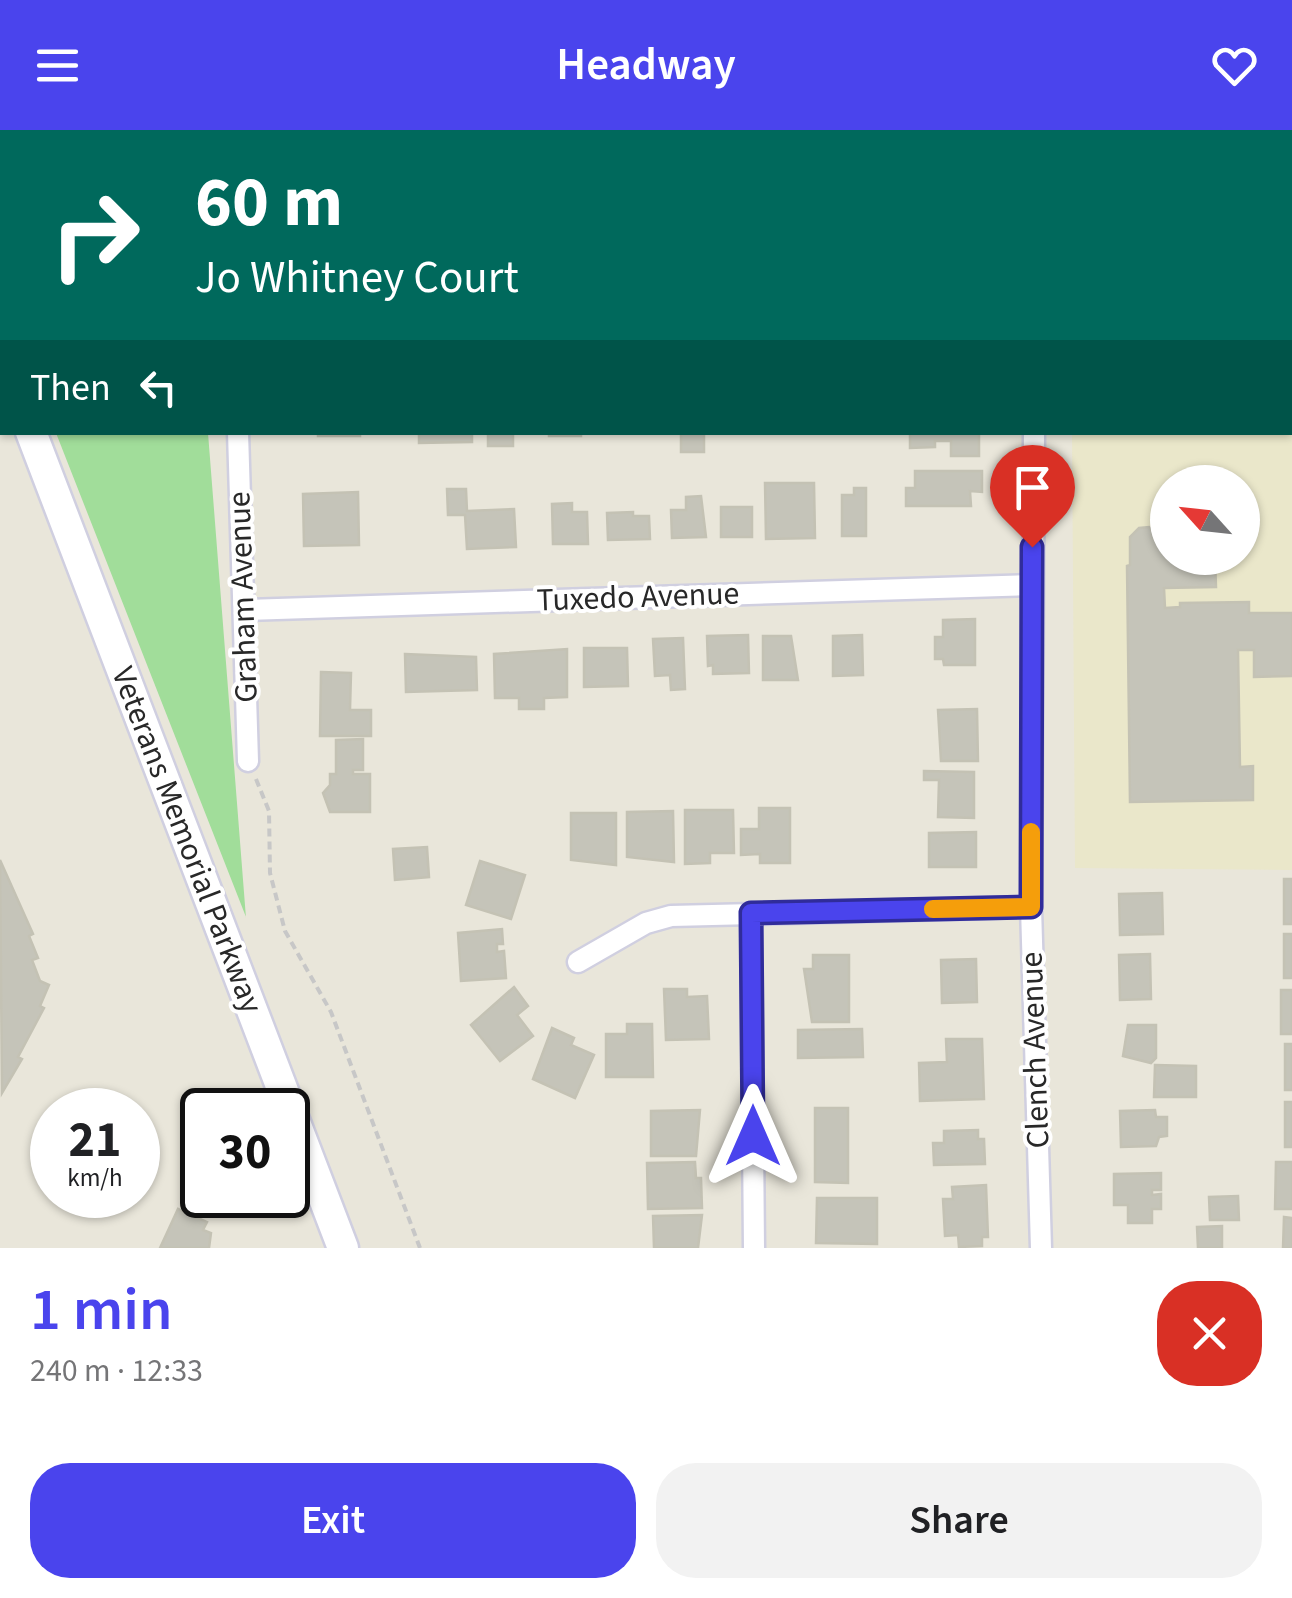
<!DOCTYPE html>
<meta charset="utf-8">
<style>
:root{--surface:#fff;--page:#f2f2f2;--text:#202124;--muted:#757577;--accent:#4a44ed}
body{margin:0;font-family:"Source Sans 3",sans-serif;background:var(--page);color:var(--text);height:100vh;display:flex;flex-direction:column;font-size:38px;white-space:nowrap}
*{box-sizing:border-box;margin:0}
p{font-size:32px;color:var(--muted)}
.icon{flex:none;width:55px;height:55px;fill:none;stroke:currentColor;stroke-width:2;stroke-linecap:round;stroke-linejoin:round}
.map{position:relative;height:1118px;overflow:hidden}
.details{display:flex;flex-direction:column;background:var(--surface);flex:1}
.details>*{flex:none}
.hud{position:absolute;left:0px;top:0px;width:1292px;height:305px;box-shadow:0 2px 8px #0004;background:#00695c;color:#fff;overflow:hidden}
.needle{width:65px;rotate:297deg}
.controls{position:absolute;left:1150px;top:335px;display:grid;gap:20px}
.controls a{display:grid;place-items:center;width:110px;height:110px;border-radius:50%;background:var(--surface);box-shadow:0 2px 8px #0004;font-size:50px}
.speed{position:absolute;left:30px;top:958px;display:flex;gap:20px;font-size:50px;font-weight:700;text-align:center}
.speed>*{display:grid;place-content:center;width:130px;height:130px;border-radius:50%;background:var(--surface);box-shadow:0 2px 8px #0004;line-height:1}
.speed small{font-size:25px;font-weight:400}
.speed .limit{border:5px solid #111;border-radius:15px;background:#fff;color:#111}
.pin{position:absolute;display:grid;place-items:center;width:85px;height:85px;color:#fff;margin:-102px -42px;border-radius:50% 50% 50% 0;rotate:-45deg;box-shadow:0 0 10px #0007}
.pin .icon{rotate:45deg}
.me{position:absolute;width:110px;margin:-55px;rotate:0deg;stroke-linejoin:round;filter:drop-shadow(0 0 8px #0008)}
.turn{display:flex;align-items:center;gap:35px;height:210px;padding:0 30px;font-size:45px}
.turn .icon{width:130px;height:130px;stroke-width:2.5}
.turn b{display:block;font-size:70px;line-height:85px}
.then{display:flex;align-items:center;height:95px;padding:0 30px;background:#0003;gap:20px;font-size:38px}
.round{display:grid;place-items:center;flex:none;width:105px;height:105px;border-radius:40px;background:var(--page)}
.head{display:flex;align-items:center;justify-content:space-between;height:170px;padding:0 30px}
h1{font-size:60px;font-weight:600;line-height:75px;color:var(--accent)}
.action{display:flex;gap:20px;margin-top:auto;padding:20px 30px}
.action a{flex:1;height:115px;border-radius:40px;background:var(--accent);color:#fff;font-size:40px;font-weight:600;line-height:115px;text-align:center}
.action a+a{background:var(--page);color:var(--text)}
header{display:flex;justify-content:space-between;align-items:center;height:130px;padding:0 30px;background:var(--accent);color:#fff;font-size:45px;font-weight:600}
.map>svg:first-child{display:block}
</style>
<header><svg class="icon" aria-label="menu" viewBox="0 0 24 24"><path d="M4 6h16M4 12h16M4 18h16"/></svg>Headway<svg class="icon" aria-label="heart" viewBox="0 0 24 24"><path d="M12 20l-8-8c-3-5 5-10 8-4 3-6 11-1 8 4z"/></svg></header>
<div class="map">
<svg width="1292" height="1118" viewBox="0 0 1292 1118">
<rect width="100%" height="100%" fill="#e9e6da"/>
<!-- education -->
<path fill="#eae7ca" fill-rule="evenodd" d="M1066,0H1292V740L1075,738L1072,303L1290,302V2ZM1168,352H1242V428H1168Z"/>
<!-- green -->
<g fill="#a1dd9a">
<path d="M0,0L56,2H2V167Z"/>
<path d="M56,303H208L246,788V787Z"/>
</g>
<!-- building -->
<g fill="#c5c4b9" stroke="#c4c2b4" stroke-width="2.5">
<rect x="912" y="0" width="56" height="2"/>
<rect x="318" y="302" width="42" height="4"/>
<path d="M419,302H472V312L419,313Z"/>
<rect x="488" y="302" width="25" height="14"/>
<rect x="549" y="302" width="32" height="4"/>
<rect x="681" y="302" width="23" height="20"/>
<path d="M910,302H979V326H951V311H935V317L910,318Z"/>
<path d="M915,341H982V362L970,361L971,376H906V358H915Z"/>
<path d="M765,353H814L815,408L766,409Z"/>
<path d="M854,358H866V406H842V365H854Z"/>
<path d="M447,359H466L467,381L514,379L516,417L467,419L465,385H448Z"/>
<path d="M358,362L359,415L304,416L303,364Z"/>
<path d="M701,366L706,407L672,408L671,380H686V367Z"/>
<path d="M572,373V382H587L588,414H553L552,374Z"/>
<rect x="721" y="377" width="31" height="30"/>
<path d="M633,382V386H649L650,409L608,410L607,383Z"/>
<path d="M1149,397L1157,406H1168V428H1215L1216,457L1164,458L1165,478L1180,477V473L1249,472V483H1292V546L1254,547V520H1238L1240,637L1253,636V670L1130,672L1127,436L1130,435V407L1139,398Z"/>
<path d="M975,489V535H944L943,529H935V507H943V490Z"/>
<path d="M748,505L749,543L713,544V535L708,536L707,506Z"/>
<path d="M862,505L863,545L833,546V506Z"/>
<path d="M763,506H791L798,550H763Z"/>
<path d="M683,508L685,559L671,560L670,545L655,546L653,509Z"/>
<path d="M584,518H627L628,556L584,557Z"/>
<path d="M567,519V567L544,568V579H519V568H495L494,524Z"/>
<path d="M405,524L476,527L477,560L406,562Z"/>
<path d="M321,542L351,543L350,580H371V606H320Z"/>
<path d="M977,579L978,631H941L938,580Z"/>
<path d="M363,609V640H353V644H370V682H330L323,663L330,655V644H336V610Z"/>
<path d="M924,641L974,642V688L938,687L939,650H924Z"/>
<path d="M759,678H790V733H760V724L741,725V699H759Z"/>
<path d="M685,680H733L734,723H710V733L685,734Z"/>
<path d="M673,681L674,732L627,727V682Z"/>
<path d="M571,683H616V735L571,730Z"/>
<path d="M976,702V737H929V703Z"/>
<path d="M427,717L429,747L395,750L393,719Z"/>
<path d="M0,730L33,804L29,806L38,828L32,830L40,851L49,855L40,876L44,878L18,927L22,929L2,963Z"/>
<path d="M480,731L525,745L511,789L466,775Z"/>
<rect x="1284" y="749" width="8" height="45"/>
<path d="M1162,763L1163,804L1120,805L1119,764Z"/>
<path d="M502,799L503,814H497V822L504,821L506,848L461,851L458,803Z"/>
<rect x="1284" y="804" width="8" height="44"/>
<path d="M1150,824L1151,869L1120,870L1119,825Z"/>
<path d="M813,825H849V892H812L804,839H813Z"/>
<path d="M976,829L977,872L942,873L941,830Z"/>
<path d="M514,857L528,876L517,885L533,906L500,931L471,895Z"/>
<path d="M664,859H687V867L707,866L709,909L666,910Z"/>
<rect x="1281" y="860" width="11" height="44"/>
<path d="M627,894H652L653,947H606V904H627Z"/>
<path d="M1128,895H1156V928L1151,933L1123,926Z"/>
<path d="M552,898L574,908L571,915L594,925L575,968L533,949Z"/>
<path d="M862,899L863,927L798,928V900Z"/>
<path d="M946,909H982L984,969L920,971L919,933L947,932Z"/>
<rect x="1285" y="914" width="7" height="46"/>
<path d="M1155,935L1196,936V967H1154Z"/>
<rect x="1285" y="972" width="7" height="45"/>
<path d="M815,978H848V1053L815,1052Z"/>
<path d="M700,980L696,1026H651V981Z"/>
<path d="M1155,980L1156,987H1167V1006L1159,1007L1156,1016L1121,1017L1120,981Z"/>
<path d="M978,1000V1009H984L985,1034L934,1035L933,1013H944V1001Z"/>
<path d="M695,1032L696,1048H701L702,1078L648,1079L647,1033Z"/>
<path d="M1276,1032H1292V1079H1275Z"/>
<path d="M1161,1043V1060H1152V1065L1161,1064V1079H1152V1093H1128V1075H1114V1044Z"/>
<path d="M986,1055L988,1107H982V1116L959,1117L958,1105L945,1106L943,1069H953L952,1057Z"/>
<path d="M1238,1066L1239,1090H1210L1209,1067Z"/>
<path d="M817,1068H877V1114L816,1113Z"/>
<path d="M178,1079L207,1092L203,1100L211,1103L209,1118H160Z"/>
<path d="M702,1085L698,1118H654L653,1086Z"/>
<path d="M1284,1087L1292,1088V1118H1283Z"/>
<path d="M1222,1096V1118H1198L1197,1097Z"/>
</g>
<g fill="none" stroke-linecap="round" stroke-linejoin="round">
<defs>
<g id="minor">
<path d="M232,0V2"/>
<path d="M1032,0V2"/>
<path d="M238,302L248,631"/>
<path d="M1034,302L1031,777L1041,1118"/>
<path d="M244,480L1032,455"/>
<path d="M751,783L754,1118"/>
<path d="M578,832L646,793L671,786L1031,777"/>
</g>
<g id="secondary">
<path d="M0,222L2,229"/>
<path d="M31,302L343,1118"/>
</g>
</defs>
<!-- minor casing -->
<use href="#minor" stroke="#d0cfe0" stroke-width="25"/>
<!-- secondary casing -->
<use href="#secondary" stroke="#d0cfe0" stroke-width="35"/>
<!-- path -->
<path stroke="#c7c7c7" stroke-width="4" stroke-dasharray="8 5" stroke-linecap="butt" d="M256,649L269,681L270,743L285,801L331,882L420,1118"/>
<!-- minor -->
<use href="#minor" stroke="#fff" stroke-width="20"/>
<!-- secondary -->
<use href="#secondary" stroke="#fff" stroke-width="30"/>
</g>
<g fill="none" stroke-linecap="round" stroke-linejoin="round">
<defs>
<path id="route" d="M753,1006L751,783L1031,777L1032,417"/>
</defs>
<!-- route casing -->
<use href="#route" stroke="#302c9a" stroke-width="25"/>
<!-- route -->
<use href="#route" stroke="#4a44ed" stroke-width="18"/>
<!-- slow -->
<path stroke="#f59e0b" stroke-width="18" d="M933,779L1031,777V702"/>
</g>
<g text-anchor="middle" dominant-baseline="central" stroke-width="8" stroke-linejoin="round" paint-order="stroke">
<!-- street labels -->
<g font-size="32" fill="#282828" stroke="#fff">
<text transform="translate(243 467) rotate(-92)">Graham Avenue</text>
<text transform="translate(638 467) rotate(-2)">Tuxedo Avenue</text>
<text transform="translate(187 710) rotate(69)">Veterans Memorial Parkway</text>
<text transform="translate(1035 920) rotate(-92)">Clench Avenue</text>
</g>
</g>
</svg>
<div class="controls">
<a><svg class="needle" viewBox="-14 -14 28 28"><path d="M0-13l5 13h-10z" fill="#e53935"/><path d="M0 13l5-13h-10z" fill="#757577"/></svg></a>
</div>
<div class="speed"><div>21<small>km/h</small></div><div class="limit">30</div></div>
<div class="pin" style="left:1032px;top:417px;background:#d93025"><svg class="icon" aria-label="arrive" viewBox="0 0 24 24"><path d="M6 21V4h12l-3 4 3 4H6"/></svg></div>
<svg class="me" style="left:753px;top:1006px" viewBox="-20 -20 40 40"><path d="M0-17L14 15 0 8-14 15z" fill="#4a44ed" stroke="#fff" stroke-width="4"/></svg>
<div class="hud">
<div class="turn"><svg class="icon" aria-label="right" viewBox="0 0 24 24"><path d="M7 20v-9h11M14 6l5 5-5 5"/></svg><div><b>60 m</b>Jo Whitney Court</div></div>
<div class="then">Then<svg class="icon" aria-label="left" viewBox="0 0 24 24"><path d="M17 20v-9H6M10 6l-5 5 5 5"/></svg></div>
</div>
</div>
<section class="details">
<div class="head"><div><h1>1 min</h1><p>240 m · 12:33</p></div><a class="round" style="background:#d93025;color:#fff"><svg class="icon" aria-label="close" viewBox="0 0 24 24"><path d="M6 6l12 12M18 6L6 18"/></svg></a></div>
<div class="action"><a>Exit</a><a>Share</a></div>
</section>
